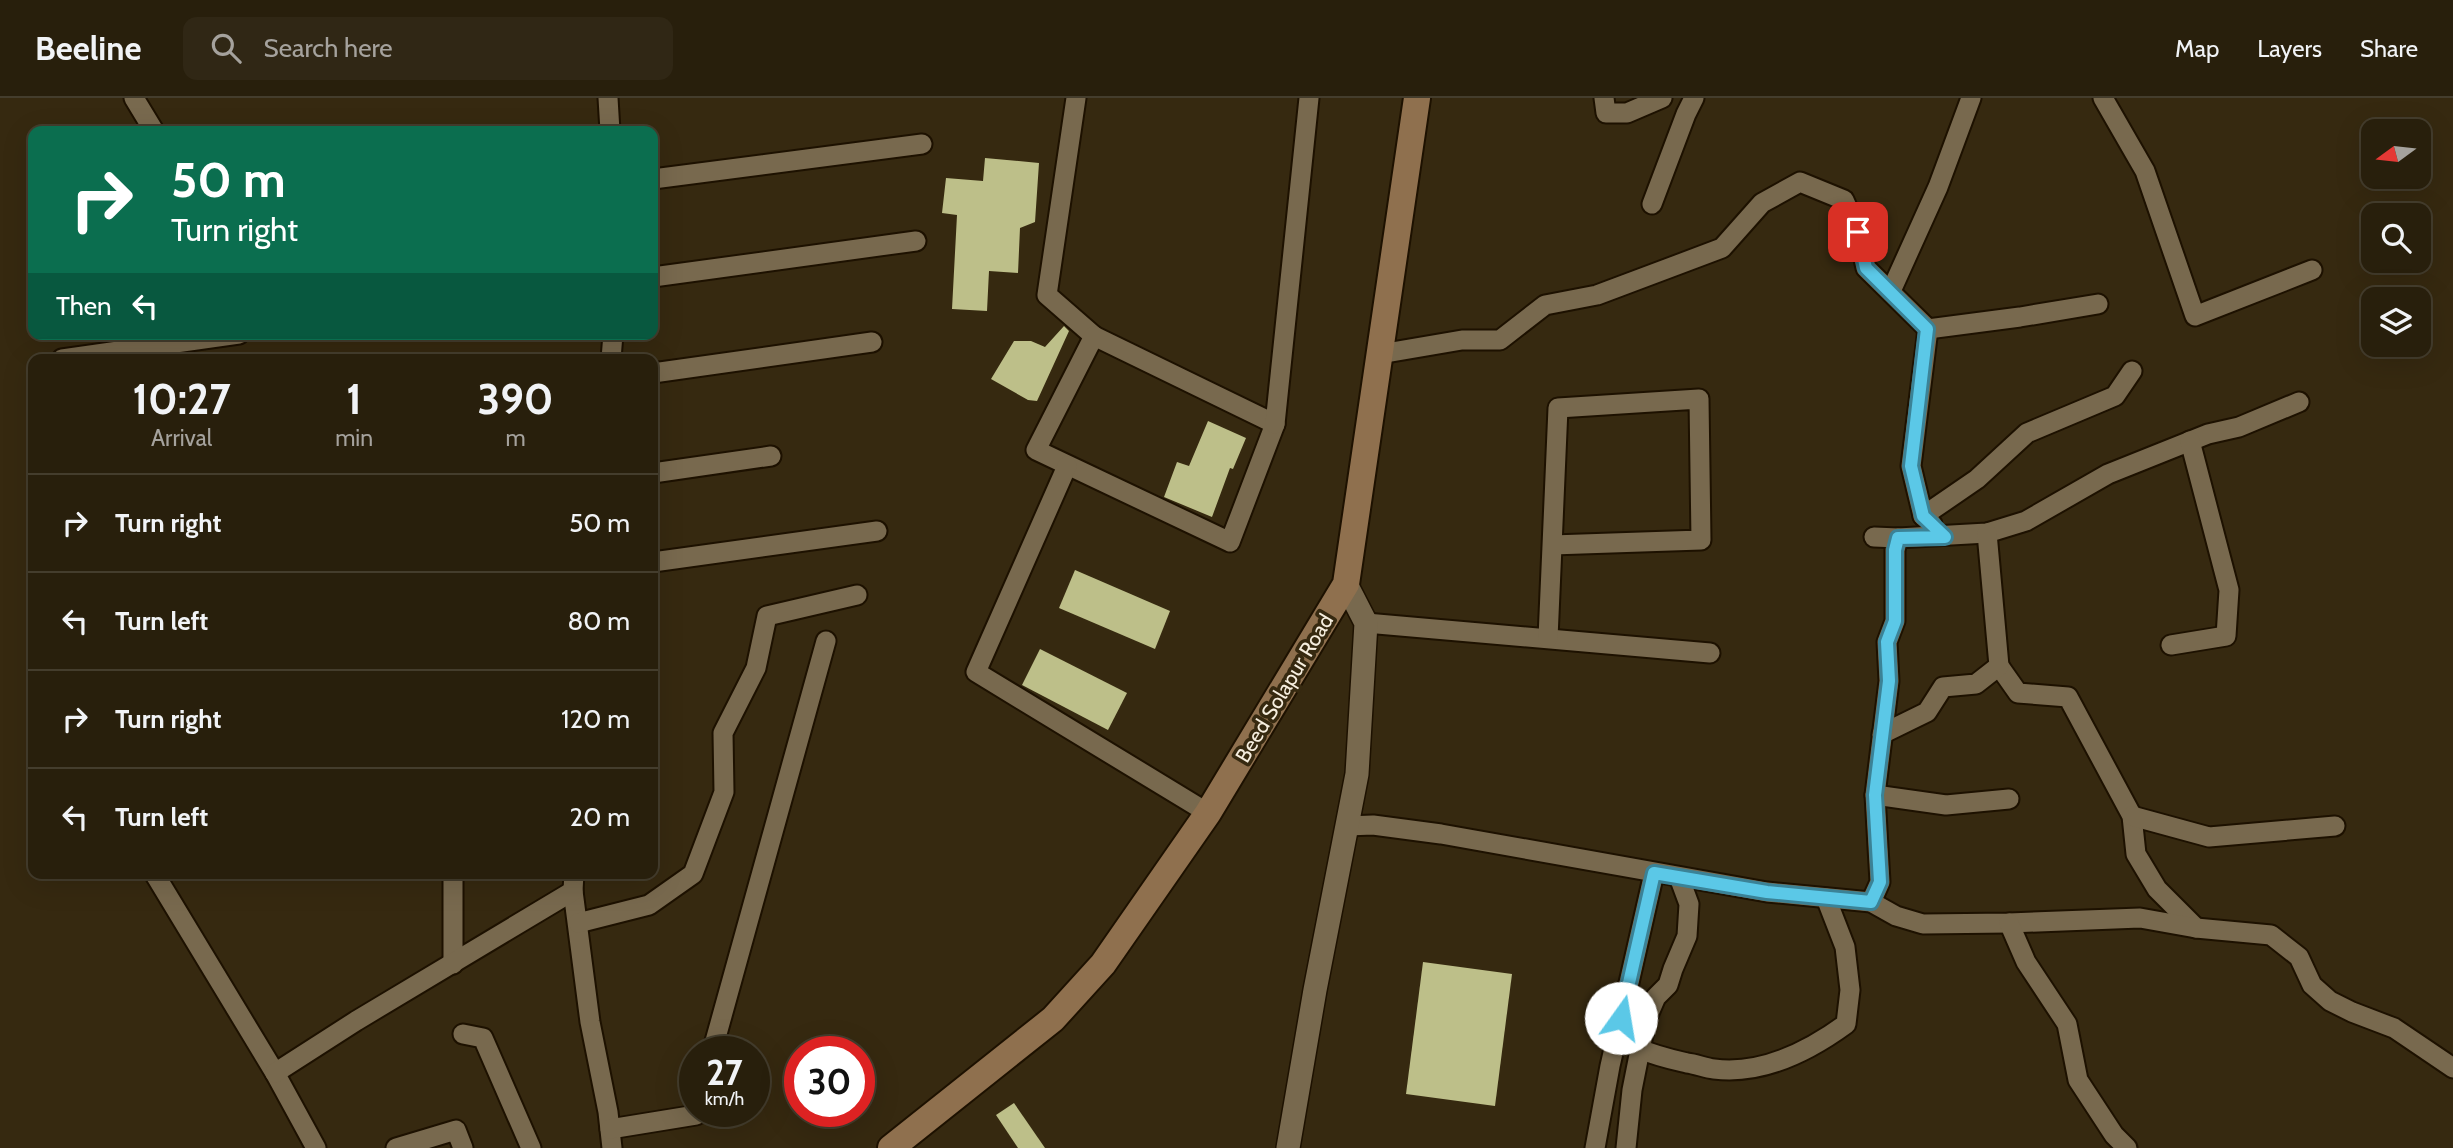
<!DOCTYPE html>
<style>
:root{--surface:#281f0c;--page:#302715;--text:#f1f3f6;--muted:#a5a29d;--line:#443d2d}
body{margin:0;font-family:Cabin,sans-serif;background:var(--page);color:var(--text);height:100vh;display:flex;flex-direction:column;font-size:26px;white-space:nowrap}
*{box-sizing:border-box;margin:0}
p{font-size:23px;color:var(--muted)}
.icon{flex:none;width:38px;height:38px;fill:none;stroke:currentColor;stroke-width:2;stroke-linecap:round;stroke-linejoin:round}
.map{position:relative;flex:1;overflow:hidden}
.panel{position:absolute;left:28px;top:256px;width:630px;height:525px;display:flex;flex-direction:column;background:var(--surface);border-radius:14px;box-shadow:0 7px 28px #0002,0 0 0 2px var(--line)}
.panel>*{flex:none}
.hud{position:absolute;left:28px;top:28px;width:630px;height:214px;border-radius:14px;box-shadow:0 7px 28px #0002,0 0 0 2px var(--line);background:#0b6e4f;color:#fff;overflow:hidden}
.needle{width:46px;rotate:255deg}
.fabs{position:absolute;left:2361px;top:21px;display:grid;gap:14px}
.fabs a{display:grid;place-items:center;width:70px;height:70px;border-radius:14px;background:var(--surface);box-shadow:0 7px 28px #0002,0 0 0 2px var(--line);font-size:35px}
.speed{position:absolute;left:679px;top:938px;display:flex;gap:14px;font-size:35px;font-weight:700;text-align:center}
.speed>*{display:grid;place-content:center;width:91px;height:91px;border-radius:50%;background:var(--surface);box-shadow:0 7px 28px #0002,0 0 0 2px var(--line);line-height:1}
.speed small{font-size:18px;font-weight:400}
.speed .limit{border:10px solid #d22;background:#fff;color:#111}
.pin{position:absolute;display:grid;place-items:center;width:60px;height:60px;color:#fff;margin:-30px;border-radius:14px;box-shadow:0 4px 10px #0006}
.me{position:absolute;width:77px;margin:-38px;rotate:13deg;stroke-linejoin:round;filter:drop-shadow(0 0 5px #0008)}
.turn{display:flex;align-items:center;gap:24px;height:147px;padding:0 28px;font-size:32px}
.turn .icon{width:91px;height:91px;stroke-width:2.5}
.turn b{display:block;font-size:49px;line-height:60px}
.then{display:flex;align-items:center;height:66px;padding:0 28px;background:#0003;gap:14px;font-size:26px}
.eta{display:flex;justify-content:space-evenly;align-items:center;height:119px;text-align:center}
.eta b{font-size:42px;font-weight:700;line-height:49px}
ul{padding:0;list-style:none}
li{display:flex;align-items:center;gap:21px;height:98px;padding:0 28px;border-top:2px solid var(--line)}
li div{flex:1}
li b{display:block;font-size:26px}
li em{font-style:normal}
header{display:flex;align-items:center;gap:42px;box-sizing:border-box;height:98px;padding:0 35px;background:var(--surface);border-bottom:2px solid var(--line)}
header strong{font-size:33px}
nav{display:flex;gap:38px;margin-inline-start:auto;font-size:24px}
.search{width:490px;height:63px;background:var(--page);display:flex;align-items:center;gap:18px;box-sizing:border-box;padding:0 24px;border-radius:14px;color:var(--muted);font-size:26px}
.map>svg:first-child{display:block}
</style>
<header>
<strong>Beeline</strong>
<div class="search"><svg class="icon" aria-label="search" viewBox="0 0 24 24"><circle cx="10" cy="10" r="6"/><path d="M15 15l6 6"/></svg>Search here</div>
<nav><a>Map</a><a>Layers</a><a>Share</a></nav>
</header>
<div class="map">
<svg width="2453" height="1050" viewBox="0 0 2453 1050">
<rect width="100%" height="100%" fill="#362910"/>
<!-- building -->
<g fill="#bdbf89">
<path d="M985,60L1039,65L1035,124L1020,130L1018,175L989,173L987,213L952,211L957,117L942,115L946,80L983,83Z"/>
<path d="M1064,228L1069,233L1037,303L1028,302L991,281L1014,243H1031L1045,249Z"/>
<path d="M1208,323L1246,340L1233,371L1230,370L1212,419L1164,399L1177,364L1189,368Z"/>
<path d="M1075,472L1170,513L1155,551L1059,510Z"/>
<path d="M1040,551L1127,595L1108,632L1022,587Z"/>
<path d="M1423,864L1512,876L1495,1008L1406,996Z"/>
<path d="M1014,1005L1045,1050H1018L996,1017Z"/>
</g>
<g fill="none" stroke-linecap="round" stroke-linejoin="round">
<defs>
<g id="minor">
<path d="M134,0L154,33"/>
<path d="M608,0L610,33"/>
<path d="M1076,0L1047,197L1094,238"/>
<path d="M1604,0L1606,15H1627L1662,0"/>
<path d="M2103,0L2145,73L2195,218L2312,172"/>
<path d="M653,81L922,46"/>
<path d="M1652,106L1686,16L1694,0"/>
<path d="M653,179L916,143"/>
<path d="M1891,193L1938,89L1971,0"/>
<path d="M1928,231L1911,368L1923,418L1932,426"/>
<path d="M1094,238L1275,326L1230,444L1036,352Z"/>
<path d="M1380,256L1462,242H1500L1545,207L1597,197L1722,150L1762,105L1800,84L1844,102L1858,134L1866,170L1928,231L2020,219L2098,206"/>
<path d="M62,261L239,236"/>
<path d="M611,261L613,236"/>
<path d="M653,275L872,244"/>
<path d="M1275,326L1309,0"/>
<path d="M1067,368L976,574L1208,715"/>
<path d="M653,375L771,358"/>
<path d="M1923,418L1977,381L2027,335L2115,298L2132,273"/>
<path d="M1898,440L1987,435L2026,423L2108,376L2208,336L2239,329L2299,304"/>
<path d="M653,464L877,433"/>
<path d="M1366,525L1710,555"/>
<path d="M1548,540L1558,310L1699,301L1701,442L1552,447"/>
<path d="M2171,547L2226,538L2229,492L2190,343"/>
<path d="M1999,568L2018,595L2068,599L2132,718L2136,756L2157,791L2196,830"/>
<path d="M1882,636L1927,614L1943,589L1976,586L1999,568L1987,435"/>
<path d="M1875,697L1946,707L2009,701"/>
<path d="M2132,718L2209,739L2335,728"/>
<path d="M1347,728L1373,727L1441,736L1767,794L1871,804L1896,818L1923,826L2009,825L2140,820L2196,830L2271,837L2299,859L2312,887L2330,903L2352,914L2394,930L2453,970"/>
<path d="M154,775L275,975L316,1050"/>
<path d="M574,775L573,793L590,924L608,1014L612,1050"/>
<path d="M1871,804L1880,784L1875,697L1889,583L1887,544L1895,523V452L1898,440L1874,439"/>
<path d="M578,825L649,807L693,776L724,694L723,635L756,570L767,518L857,497"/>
<path d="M2009,825L2026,864L2067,926L2078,982L2114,1037L2127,1050"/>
<path d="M453,866V775"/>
<path d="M463,936L483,940L531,1050"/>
<path d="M1640,951C1656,958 1670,961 1687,965C1696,966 1705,970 1714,971C1761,977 1809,953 1846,926L1850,892L1845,849L1826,800"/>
<path d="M712,954L826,543"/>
<path d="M275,975L356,923L573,793"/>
<path d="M610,1031L696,1017L697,1013"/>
<path d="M396,1050L456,1032L463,1050"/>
<path d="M1595,1050L1610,968L1654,775"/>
<path d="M1626,1050L1632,992L1646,922L1656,899L1668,887L1673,871L1687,838L1689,806L1679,779"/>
</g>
<path id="tertiary" d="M1288,1050L1315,892L1357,676L1366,525L1346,486"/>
<path id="secondary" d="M891,1050L1053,921L1103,866L1208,715L1346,486L1417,0"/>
</defs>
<!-- minor casing -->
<use href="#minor" stroke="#1d1100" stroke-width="23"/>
<!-- tertiary casing -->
<use href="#tertiary" stroke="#1d1100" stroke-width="26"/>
<!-- secondary casing -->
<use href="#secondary" stroke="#1d1100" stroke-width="30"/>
<!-- minor -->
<use href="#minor" stroke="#78694e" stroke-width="19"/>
<!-- tertiary -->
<use href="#tertiary" stroke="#78694e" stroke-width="23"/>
<!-- secondary -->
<use href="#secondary" stroke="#8f704e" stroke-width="26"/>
</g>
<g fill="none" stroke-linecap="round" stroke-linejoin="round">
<defs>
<path id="route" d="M1621,920L1654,775L1767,794L1871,804L1880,784L1875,697L1889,583L1887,544L1895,523V452L1898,440L1945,439L1923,418L1911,368L1927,231L1866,170L1858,134"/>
</defs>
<!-- route casing -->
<use href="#route" stroke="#3b8296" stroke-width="18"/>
<!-- route -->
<use href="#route" stroke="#5bc8e7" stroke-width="12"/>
</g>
<g text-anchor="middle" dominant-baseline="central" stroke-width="7" stroke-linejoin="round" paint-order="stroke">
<!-- street labels -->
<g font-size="21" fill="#f6eedf" stroke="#362910">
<text transform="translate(1284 590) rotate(-59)">Beed Solapur Road</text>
</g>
</g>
</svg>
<div class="fabs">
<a><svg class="needle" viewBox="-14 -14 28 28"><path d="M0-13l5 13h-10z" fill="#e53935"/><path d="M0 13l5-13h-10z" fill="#a5a29d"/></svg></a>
<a><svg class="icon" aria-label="search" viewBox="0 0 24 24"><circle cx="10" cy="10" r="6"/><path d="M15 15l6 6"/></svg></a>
<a><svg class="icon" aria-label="layers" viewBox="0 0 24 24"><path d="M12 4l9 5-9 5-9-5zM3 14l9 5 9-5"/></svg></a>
</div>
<div class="speed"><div>27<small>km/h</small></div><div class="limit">30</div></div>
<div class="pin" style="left:1858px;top:134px;background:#d93025"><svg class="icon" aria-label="arrive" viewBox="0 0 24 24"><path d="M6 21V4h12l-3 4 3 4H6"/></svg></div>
<svg class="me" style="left:1621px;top:920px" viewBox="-20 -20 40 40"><circle r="19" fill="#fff"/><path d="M0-13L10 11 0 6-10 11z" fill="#5bc8e7"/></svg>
<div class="hud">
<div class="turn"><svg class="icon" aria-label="right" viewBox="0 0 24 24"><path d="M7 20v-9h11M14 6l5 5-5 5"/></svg><div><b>50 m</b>Turn right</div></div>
<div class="then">Then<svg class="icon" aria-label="left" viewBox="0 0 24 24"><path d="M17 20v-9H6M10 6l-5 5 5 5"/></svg></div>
</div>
<section class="panel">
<div class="eta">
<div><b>10:27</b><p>Arrival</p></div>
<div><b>1</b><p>min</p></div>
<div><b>390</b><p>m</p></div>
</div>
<ul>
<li><svg class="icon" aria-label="right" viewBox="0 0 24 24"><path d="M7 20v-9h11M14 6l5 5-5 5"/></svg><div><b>Turn right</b></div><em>50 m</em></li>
<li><svg class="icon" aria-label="left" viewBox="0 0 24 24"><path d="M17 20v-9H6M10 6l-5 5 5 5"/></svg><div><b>Turn left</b></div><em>80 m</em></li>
<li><svg class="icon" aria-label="right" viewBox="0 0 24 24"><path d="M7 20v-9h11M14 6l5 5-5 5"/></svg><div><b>Turn right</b></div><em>120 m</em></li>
<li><svg class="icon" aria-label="left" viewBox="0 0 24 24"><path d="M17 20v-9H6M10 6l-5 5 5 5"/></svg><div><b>Turn left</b></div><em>20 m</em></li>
</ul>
</section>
</div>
